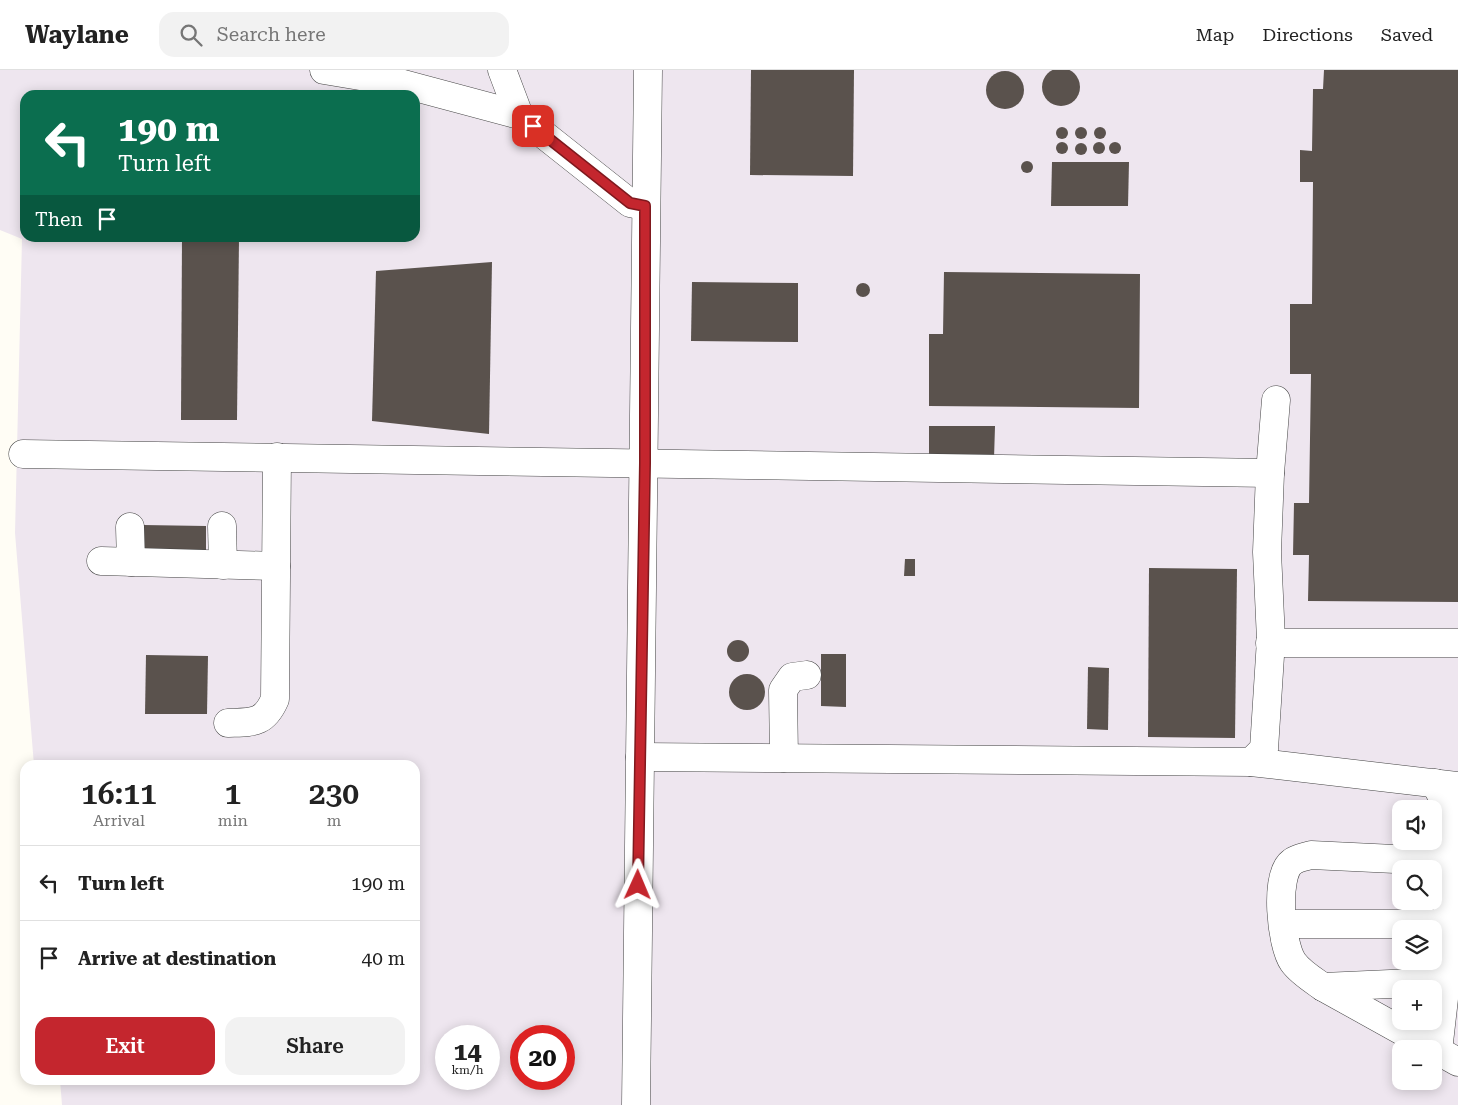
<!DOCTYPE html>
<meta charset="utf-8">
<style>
:root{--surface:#fff;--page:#f2f2f2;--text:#222;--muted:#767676;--line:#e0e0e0;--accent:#c4262e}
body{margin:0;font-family:"Roboto Serif",serif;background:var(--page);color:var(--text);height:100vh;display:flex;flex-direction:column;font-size:19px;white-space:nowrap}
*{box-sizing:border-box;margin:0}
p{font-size:16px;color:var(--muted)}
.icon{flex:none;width:28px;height:28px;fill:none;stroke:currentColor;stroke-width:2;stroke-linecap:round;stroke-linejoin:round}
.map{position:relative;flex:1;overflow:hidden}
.panel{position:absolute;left:20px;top:690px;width:400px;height:325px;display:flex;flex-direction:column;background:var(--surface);border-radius:15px;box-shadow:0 2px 12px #0003}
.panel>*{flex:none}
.top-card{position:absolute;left:20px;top:20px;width:400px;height:152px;border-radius:15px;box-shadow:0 2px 12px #0003;background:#0b6e4f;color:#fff;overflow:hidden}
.tools{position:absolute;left:1392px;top:730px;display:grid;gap:10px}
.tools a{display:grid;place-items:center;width:50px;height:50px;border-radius:10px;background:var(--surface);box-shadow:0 2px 12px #0003;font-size:25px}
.speed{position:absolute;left:435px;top:955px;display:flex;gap:10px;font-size:25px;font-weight:700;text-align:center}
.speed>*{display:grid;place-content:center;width:65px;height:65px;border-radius:50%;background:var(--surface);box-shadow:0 2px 12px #0003;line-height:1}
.speed small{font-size:12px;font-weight:400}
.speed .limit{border:8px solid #d22;background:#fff;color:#111}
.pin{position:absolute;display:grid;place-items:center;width:42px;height:42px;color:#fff;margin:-21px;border-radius:10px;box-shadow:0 2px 8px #0006}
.me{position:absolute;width:55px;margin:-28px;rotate:1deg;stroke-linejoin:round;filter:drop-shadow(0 0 4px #0008)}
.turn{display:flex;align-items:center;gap:18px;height:105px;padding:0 15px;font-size:22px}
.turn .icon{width:65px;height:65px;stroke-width:2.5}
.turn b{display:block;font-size:35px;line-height:42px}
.then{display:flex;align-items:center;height:48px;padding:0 15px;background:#0003;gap:10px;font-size:19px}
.eta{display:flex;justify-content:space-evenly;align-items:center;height:85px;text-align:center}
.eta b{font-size:30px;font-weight:600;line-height:35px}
.cta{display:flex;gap:10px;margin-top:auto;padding:10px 15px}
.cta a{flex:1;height:58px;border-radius:15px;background:var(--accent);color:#fff;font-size:20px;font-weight:600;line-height:58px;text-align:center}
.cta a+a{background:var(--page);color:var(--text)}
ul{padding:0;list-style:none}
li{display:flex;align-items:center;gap:15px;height:75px;padding:0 15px;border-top:1px solid var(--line)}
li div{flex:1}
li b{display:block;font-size:19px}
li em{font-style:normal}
header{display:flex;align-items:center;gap:30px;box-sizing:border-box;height:70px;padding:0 25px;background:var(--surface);border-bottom:1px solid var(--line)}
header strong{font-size:24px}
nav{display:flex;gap:28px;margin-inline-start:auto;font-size:18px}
.search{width:350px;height:45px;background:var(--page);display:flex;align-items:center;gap:12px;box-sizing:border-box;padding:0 18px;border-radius:15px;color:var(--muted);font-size:19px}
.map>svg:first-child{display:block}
</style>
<header>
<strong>Waylane</strong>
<div class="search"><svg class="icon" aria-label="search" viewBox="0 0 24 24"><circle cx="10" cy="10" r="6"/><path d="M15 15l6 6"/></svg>Search here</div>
<nav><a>Map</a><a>Directions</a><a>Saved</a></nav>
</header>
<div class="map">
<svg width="1458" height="1035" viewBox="0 0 1458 1035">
<rect width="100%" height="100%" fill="#fffdf5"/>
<!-- industrial -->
<path fill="#eee6ef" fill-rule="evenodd" d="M0,0H1458V1035H62L60,1010H415V695H34L15,463L22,169L0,160ZM25,25H415V168H25ZM1401,739H1434V771H1401ZM1401,799H1434V831H1401ZM1401,859H1434V891H1401ZM1401,919H1434V951H1401ZM446,966H489V1009H446ZM521,966H564V1009H521ZM1401,979H1434V1011H1401Z"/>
<!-- building -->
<g fill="#5a524d">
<circle cx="1061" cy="17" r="19"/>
<path d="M751,0H854L853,106L750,105Z"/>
<path d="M1324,0H1458V532L1308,531L1309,485H1293L1294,433H1309L1311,304H1290V234H1312L1313,112H1300V80L1312,81L1313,19H1323Z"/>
<circle cx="1005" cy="20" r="19"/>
<circle cx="1100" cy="63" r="6"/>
<circle cx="1062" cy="63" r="6"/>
<circle cx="1081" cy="63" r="6"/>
<circle cx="1115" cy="78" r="6"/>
<circle cx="1062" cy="78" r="6"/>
<circle cx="1099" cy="78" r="6"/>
<circle cx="1081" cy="79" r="6"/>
<circle cx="1027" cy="97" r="6"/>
<path d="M1052,92H1129L1128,136H1051Z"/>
<path d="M182,168H239L237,350H181Z"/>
<path d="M492,192L489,364L372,351L376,201Z"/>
<path d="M944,202L1140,204L1139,338L929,336V264H943Z"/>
<path d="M692,212L798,213V272L691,271Z"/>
<circle cx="863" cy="220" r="7"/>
<path d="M929,356H995L994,389H929Z"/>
<path d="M143,455L206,456V485H143Z"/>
<path d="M905,489H915V506H904Z"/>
<path d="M1149,498L1237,499L1235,668L1148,667Z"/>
<circle cx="738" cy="581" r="11"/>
<path d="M821,584H846V637L821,636Z"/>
<path d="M146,585L208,586L207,644H145Z"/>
<path d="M1088,597L1109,598L1108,660L1087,659Z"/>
<circle cx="747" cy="622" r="18"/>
</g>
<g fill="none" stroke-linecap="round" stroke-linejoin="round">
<defs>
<g id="minor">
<path d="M324,0L396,12L519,45L630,133L645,136"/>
<path d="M502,0L519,45"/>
<path d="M23,384L1270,403"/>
<path d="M222,456L223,495"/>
<path d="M130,457L131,492"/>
<path d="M101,491L276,496"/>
<path d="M1270,573H1458"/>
<path d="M228,653C253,652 264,654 275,629L277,387"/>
<path d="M640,687L1251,692L1264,679L1271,570L1267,482L1270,403L1276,330"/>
<path d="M784,688L783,620L792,607L807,605"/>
<path d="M1251,692L1458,716"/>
<path d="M1435,713L1447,736L1449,753L1446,911L1438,981"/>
<path d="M1458,792L1311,785C1305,787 1297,788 1292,792C1274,805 1281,875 1293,892C1300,902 1313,910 1323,917L1458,992"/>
<path d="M1283,854H1458"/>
<path d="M1323,917L1458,911"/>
<path d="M636,1035L648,0"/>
</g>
</defs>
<!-- minor casing -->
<use href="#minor" stroke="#444" stroke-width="29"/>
<!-- minor -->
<use href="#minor" stroke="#fff" stroke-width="28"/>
</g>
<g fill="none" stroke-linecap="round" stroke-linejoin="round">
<defs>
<path id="route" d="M533,56L630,133L645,136V393L638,815"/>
</defs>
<!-- route casing -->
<use href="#route" stroke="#7f191e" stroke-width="12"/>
<!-- route -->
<use href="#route" stroke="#c4262e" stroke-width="9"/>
</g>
</svg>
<div class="tools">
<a><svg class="icon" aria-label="sound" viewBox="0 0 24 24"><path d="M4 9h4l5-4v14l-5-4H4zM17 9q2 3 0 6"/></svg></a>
<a><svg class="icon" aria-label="search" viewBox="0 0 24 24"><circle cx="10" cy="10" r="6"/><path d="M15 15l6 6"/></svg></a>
<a><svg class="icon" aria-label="layers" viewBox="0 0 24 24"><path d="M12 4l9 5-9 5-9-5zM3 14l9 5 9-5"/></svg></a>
<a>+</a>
<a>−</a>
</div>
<div class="speed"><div>14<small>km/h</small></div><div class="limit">20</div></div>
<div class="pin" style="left:533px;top:56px;background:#d93025"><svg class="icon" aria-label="arrive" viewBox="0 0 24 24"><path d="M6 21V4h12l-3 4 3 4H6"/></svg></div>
<svg class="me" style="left:638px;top:815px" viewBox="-20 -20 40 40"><path d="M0-17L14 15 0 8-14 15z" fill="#c4262e" stroke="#fff" stroke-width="4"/></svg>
<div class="top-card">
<div class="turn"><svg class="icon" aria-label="left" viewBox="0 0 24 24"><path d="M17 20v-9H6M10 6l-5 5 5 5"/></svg><div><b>190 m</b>Turn left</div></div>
<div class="then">Then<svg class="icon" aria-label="arrive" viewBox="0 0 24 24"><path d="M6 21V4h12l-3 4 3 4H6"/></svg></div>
</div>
<section class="panel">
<div class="eta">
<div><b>16:11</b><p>Arrival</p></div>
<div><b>1</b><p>min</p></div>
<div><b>230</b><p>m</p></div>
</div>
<ul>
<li><svg class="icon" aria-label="left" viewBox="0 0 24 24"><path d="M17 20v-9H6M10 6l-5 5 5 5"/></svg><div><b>Turn left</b></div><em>190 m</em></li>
<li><svg class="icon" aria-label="arrive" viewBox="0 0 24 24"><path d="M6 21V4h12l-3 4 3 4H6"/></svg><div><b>Arrive at destination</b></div><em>40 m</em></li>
</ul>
<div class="cta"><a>Exit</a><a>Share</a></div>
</section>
</div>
